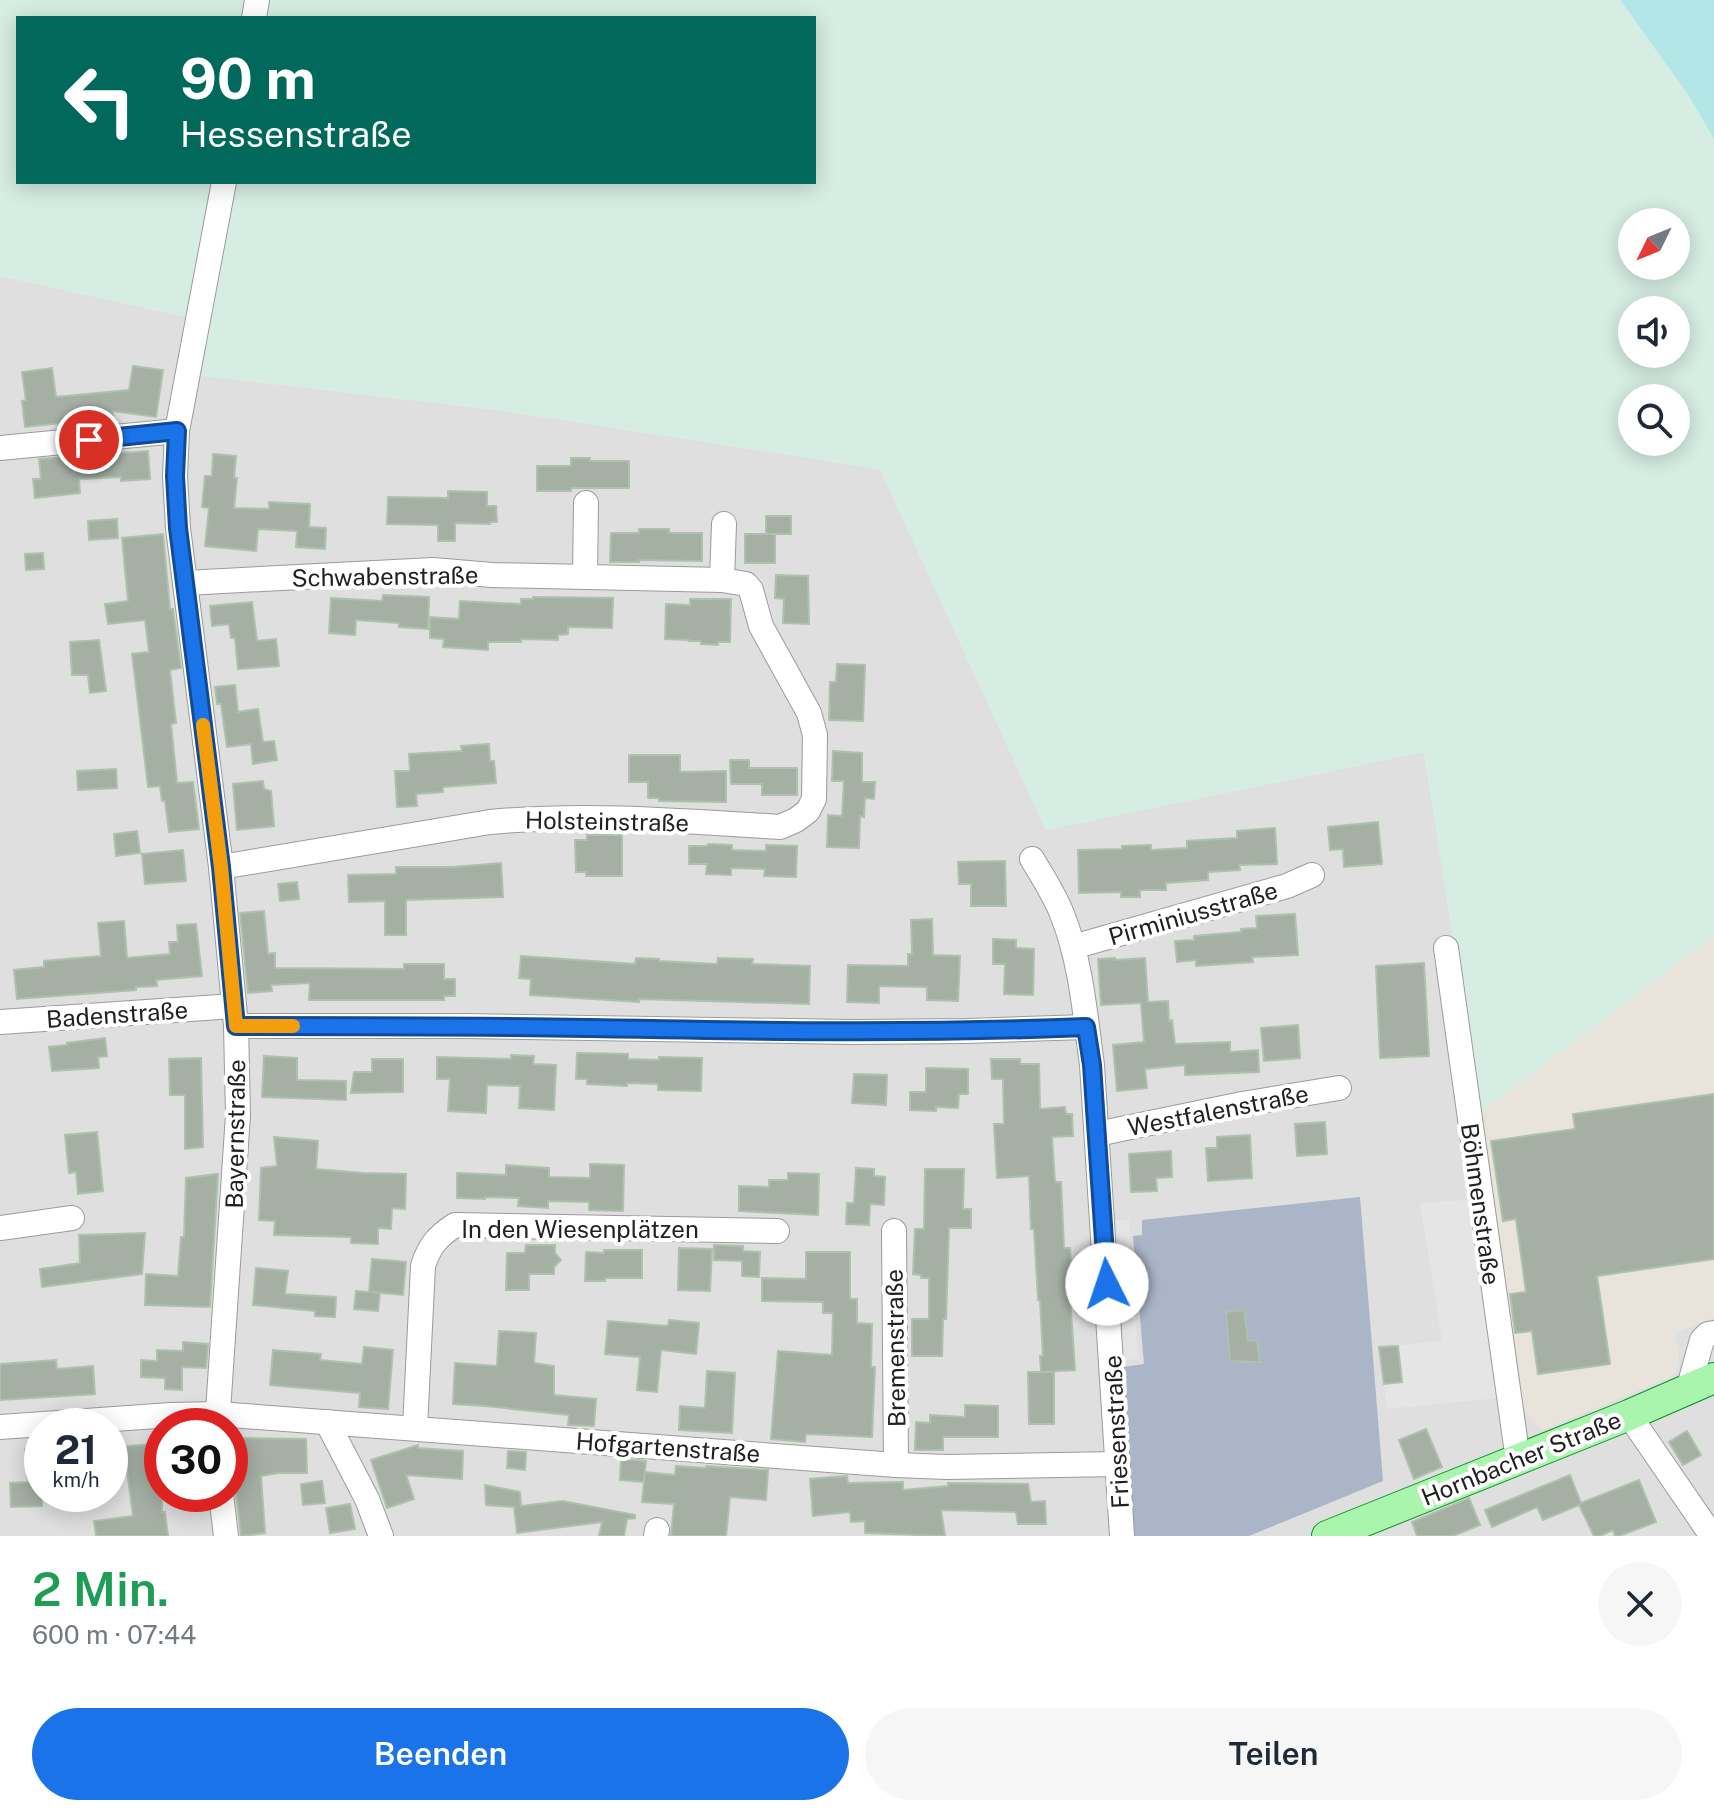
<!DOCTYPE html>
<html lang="de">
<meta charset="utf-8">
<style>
:root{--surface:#fff;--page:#f6f6f7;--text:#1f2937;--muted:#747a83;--accent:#1a73e8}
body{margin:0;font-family:"Public Sans",sans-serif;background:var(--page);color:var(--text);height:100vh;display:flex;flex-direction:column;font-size:30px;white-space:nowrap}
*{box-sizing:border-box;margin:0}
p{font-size:26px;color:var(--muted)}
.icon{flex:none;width:44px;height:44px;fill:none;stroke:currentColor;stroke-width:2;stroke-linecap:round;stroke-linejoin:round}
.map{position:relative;height:1536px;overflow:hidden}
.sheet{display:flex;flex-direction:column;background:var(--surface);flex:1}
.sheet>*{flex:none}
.guide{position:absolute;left:16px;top:16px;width:800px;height:168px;border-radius:0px;box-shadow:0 4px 20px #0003;background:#00695c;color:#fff;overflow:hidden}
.needle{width:52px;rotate:227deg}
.buttons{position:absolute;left:1618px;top:208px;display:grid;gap:16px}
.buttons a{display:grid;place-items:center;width:72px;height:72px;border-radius:50%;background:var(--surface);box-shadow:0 4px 20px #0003;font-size:40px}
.speed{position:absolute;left:24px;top:1408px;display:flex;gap:16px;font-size:40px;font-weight:700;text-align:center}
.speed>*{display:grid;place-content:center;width:104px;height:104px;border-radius:50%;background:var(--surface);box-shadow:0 4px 20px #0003;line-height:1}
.speed small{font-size:20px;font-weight:400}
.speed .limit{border:12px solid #d22;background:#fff;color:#111}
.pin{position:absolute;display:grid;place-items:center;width:68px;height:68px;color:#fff;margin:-34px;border:4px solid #fff;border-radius:50%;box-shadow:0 2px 8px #0007}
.me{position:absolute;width:88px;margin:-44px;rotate:356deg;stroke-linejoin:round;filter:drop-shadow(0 0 6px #0008)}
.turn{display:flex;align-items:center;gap:28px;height:168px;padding:0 32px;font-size:36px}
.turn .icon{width:104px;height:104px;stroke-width:2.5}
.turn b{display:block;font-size:56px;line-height:68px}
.round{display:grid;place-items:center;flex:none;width:84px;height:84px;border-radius:42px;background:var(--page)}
.headline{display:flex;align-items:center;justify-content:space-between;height:136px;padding:0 32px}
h1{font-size:48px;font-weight:600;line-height:60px;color:#1e9e55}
.button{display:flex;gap:16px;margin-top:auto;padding:16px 32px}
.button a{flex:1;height:92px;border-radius:48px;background:var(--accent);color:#fff;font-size:32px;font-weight:600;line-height:92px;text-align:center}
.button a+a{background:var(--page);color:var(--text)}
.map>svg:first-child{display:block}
</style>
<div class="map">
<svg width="1714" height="1536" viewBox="0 0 1714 1536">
<rect width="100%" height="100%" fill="#e8f0ea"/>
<!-- residential -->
<path fill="#dedfde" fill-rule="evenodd" d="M0,276L191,318L187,374L505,411L880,469L1046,830L1424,752L1454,943L1675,1373L1678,1367L1679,1353L1674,1333L1714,1317V1536H0ZM42,1426H110V1494H42ZM162,1426H230V1494H162Z"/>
<!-- industrial -->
<path fill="#e9e4db" d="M1714,936V1317L1674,1333L1679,1353V1361L1678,1367L1671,1377L1542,1430L1524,1411L1477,1116Z"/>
<!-- farmland -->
<g fill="#d6ede3" fill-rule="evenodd">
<path d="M0,0H249L246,18H18V182H216L191,318L0,276Z"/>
<path d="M257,0H1620L1689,96L1714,139V936L1477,1116L1454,943L1424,752L1046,830L880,469L505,411L187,374L224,182H814V18H254ZM1632,222H1676V266H1632ZM1632,310H1676V354H1632ZM1632,398H1676V442H1632Z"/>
</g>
<!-- grass -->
<path fill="#b3e6e6" d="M1620,0H1714V139L1689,96Z"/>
<!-- cemetery -->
<path fill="#abb5c8" d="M1360,1197L1383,1481L1249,1536H1133L1124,1367L1144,1364L1133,1236L1142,1235V1220Z"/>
<!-- parking -->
<g fill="#e5e5e5">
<path d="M1469,1200L1498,1398L1387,1409L1384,1384L1402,1382L1398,1346L1442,1340L1420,1203Z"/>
<path d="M1129,1220L1138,1359L1121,1360L1112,1221Z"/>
</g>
<!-- building -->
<g fill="#a5afa4" stroke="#adc1ac" stroke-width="2">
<path d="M133,366L163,370L156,417L112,411L113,415L106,416V423L90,424V420L25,427L22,401L26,400L22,372L52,368L56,397L129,390Z"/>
<path d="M148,451L150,479L121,481V477L79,479L80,493L35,498L33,479H41L39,459Z"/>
<path d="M213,454L236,456L234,478H237L234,508L269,509V502L310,504L309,527L326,528L325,549L296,547L297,531L258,529L256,551L205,546L209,508L202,507L205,476H212Z"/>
<path d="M571,458H590V461H629V488H571V491H537V466H571Z"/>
<path d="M448,491L487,492V506H496L497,522H490V524L455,523V541H438V525L387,524L388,497L448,498Z"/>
<rect x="766" y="516" width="25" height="18"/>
<path d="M117,519L118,538L89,540L88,521Z"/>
<path d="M639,529H669V533H702V561L639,560V562H610L611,533H639Z"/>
<path d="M163,534L170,609H173L181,668L170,670L176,723L171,724L177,783L193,782L199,829L169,832L165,801H162L160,786L148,787L134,670L132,654L149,652L145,620L108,624L105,604L128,601L122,538Z"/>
<rect x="745" y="534" width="30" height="29"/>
<path d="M43,553L44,569L26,570L25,554Z"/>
<path d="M776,575L808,576L809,624L783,623L784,599L775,598Z"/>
<path d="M383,595L429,597L428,629L399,627V623L356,620L355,635L329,633L331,598L382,601Z"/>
<path d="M533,597L613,598L612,628L568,627V634L558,635V640L521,639V642H488V650L443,647L444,639L430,638V617L459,619L460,601L521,604V599H533Z"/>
<path d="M690,599H731L730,642H718V645L701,644V641H689V640L665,639L666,604L690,605Z"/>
<path d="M252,602L257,641L276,639L279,666L238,669L235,638H231L229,624L212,626L210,606Z"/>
<path d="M99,640L106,691L90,693L88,675H72L70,642Z"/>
<path d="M837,664L865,665L863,721L829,720L830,682H836Z"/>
<path d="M235,685L238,712L258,709L263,742L274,741L277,760L253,764L251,744L227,747L221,704H217L215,687Z"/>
<path d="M489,744L490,761H494L496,783L443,787V792L416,794L417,806L397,807L395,771H410L409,754L462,751L461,746Z"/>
<path d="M833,751L862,753V782H875L874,799L865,798L864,817L860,816L859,848L827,847L828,815L842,816L844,781H832Z"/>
<path d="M629,755H680V772L726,771V802L659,801V798H648V782H629Z"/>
<path d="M730,760H749V768H797V795H762V784H731Z"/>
<path d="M116,769L117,788L78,790L77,771Z"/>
<path d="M263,781L264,789L271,791L274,826L237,830L233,784Z"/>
<path d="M1378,822L1382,864L1344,867L1343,849L1330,850L1328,827Z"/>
<path d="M1275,828L1277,864L1239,865L1240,870L1208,872V880L1166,883V890H1140V897H1121V892L1079,893L1078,850L1122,849V846L1151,845V850L1187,848V841L1237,838V831Z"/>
<path d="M137,831L140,853L116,856L114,834Z"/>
<path d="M587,835H622V876H586V872H576L575,840H587Z"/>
<path d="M708,844L732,845V850L766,851V845L797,846L796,877L764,876L765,869L731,868V875L706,874L707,864H689V846H707Z"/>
<path d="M183,850L186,881L145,884L142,854Z"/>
<path d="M1005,861L1006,906H971V884H959L958,862Z"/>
<path d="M501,863L503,897L406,900V935H385V901L349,902L348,875L396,874V867H453Z"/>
<path d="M297,882L299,899L280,901L278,884Z"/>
<path d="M264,911L268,954L275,953V968L404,969V964H444V979H455V996H444V1000H309L310,983L271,985L272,991L248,993L240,913Z"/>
<path d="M1295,914L1298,955L1252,957L1253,962L1196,966V960L1177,962L1175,941L1194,940V936L1241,932V929L1257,928L1256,916Z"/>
<path d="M932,919L933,955L960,956L958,1001L927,1000V987L879,986V1003L847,1002L848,965L908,966V954H912L911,920Z"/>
<path d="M124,921L127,958L170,954L169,942H178L177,925L196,924L202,976L156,980L157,986L136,987V990L17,999L14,970L44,967V961L101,956L98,923Z"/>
<path d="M993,939L1016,940V948L1034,949L1033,995L1004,994L1005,964H993Z"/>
<path d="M521,956L635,964L636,958L659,959V961L717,964L718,958L753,959L752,964L810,966L809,1004L639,999V1002L530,995L531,979L519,978Z"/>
<path d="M1115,958V960L1145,958L1148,1002L1168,1001L1169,1021L1172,1020L1175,1044L1230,1042V1052L1258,1050L1259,1072L1185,1075V1065L1145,1069L1147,1088L1117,1091L1113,1045L1144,1042L1141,1003L1101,1005L1098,959Z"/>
<path d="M1424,963L1429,1056L1380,1058L1376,966Z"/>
<path d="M1298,1025L1300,1058L1264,1061L1261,1028Z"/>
<path d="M105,1038L107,1056L98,1057L99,1068L52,1071L49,1047L67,1045V1043Z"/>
<path d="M577,1053L628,1054V1059L659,1060V1057L702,1058L701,1091L658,1090V1084L627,1083V1086L587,1084V1079H576Z"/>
<path d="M511,1055L534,1056L533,1064L556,1065L554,1110L519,1108L520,1086L487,1085L486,1113L448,1111L450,1079H437V1057L511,1059Z"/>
<path d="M264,1056L297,1058V1080L346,1081V1100L262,1097Z"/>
<path d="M201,1058L203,1147L185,1149V1095H170L169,1059Z"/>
<path d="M372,1059H403V1092L351,1093L354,1072H372Z"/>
<path d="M991,1059H1020V1064H1039L1040,1109L1065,1107L1066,1114H1072L1073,1136L1052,1137L1055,1182H1061L1064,1248H1070L1072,1282H1069L1075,1370L1041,1372H1054V1424H1029L1028,1372H1041L1040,1356H1043L1040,1300H1038L1034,1229H1031L1029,1176L997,1178L994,1124H1004L1003,1079H992Z"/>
<path d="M926,1068L968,1069V1094H959L958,1108L936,1107V1111L910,1110V1092H926Z"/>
<path d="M854,1074L887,1075L886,1105L852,1103Z"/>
<path d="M1714,1094V1259L1597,1276L1610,1364L1538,1374L1532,1331L1515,1333L1510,1294L1526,1292L1516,1219L1503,1221L1491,1141L1575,1129L1573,1114Z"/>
<path d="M1325,1122L1327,1154L1297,1156L1295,1124Z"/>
<path d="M97,1132L103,1191L78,1194L76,1172L69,1173L65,1135Z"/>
<path d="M1250,1135L1252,1178L1208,1181L1206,1148H1217V1137Z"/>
<path d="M274,1137L318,1141L316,1169L363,1173L406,1174L405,1209L392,1208L391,1229L378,1228V1244L351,1243V1237L274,1235L275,1221L259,1220L261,1168L277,1166Z"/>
<path d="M1171,1151L1172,1177L1156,1178L1157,1191L1131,1192L1129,1154Z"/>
<path d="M590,1164L624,1165L623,1211L589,1210V1202L548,1201V1208L518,1206L519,1198L485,1197V1199L457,1198V1173L506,1175V1165L549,1168V1177L590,1178Z"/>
<path d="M856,1168L874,1169V1176L885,1177L884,1205L870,1204L869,1225L846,1224L847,1203H854Z"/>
<path d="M925,1169H964L963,1209H971V1228H949L946,1319H943L942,1356H912V1319H929V1278H921V1275L913,1274L915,1229H924Z"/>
<path d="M788,1173L819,1174L818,1215L739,1211V1186L769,1187V1180H788Z"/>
<path d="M218,1174L210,1307L145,1305L146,1274L178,1276L181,1237H184L186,1178Z"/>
<path d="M145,1233L142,1274L42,1287L40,1269L80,1263L79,1235Z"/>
<path d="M526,1245H555V1253L561,1260L554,1267V1274H529V1290H506L507,1253H525Z"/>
<path d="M714,1245L743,1246V1251L760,1252L759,1277L742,1276V1261L714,1260Z"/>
<path d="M679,1248L712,1249L710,1291L678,1290Z"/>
<path d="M604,1250H642V1278H605V1281H585L586,1252L604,1253Z"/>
<path d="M806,1252H850V1299H857V1323L872,1324L871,1367H875L872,1437L806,1434L805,1442L771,1439L778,1351L832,1355L833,1313H823V1302L762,1301V1278L806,1279Z"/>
<path d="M372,1259L406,1262L403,1295L372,1292L380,1293L378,1311L354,1309L356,1291L369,1292Z"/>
<path d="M256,1268L288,1271L285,1294L336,1297L335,1317L315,1316V1311L253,1305Z"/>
<path d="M1244,1310L1248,1341L1257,1340L1260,1362L1230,1361L1226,1312Z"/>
<path d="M669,1320L699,1323L696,1354L661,1350L657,1392L637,1390L640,1357L605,1354L608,1321L668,1326Z"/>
<path d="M499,1331L536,1333L534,1363L554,1366V1395L596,1399L594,1426L568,1425L569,1415L486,1406L453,1404L455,1363L497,1366Z"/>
<path d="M183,1342L208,1344L206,1368L182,1367V1390L165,1389V1378L141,1377V1360L157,1361V1350L183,1351Z"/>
<path d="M1398,1346L1402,1382L1384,1384L1379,1347Z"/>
<path d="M364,1347L393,1350L388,1409L359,1407L360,1393L270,1385L273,1350L321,1354L320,1360L362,1364Z"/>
<path d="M56,1360L57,1369L93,1366L95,1394L0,1400V1364Z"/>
<path d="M707,1371L735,1373L732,1433L679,1430L680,1406L705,1408Z"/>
<path d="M965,1405L998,1406V1437H943V1450H915L916,1422L930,1423V1415L965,1417Z"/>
<path d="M1426,1429L1442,1467L1414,1479L1399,1440Z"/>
<path d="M1687,1431L1701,1455L1683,1465L1669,1442Z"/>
<path d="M230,1438L306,1439L307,1473H278L261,1476L265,1533L241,1536L236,1492L230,1483Z"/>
<path d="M162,1443V1512H165L168,1536H96L94,1521L133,1516L126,1463L110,1464V1448Z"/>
<path d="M418,1445V1448L463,1451L462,1479L406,1475L414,1499L387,1508L371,1460Z"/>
<path d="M42,1447V1506L11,1507L10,1483L28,1482L25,1449Z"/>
<path d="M508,1451L526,1452L525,1470L507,1468Z"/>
<path d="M621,1459L646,1461L644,1482L620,1480Z"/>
<path d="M676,1466L706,1468V1466L768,1470L766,1500L730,1497L726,1536H671L674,1504L642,1502L645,1472L675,1475Z"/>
<path d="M1570,1475L1581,1503L1639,1480L1656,1522L1619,1536H1615L1613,1530L1600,1536H1594L1579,1505L1543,1520L1537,1507L1492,1527L1485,1510Z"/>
<path d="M845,1476H847L848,1483L903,1482V1490L948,1486V1483L1028,1484L1031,1502L1045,1501L1046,1524H1018L1016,1512L941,1510L945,1536L865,1533V1521L851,1522L850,1512L813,1516L810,1479Z"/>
<path d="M322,1481L325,1503L303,1505L301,1484Z"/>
<path d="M485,1485L520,1492L521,1506L563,1501L635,1515V1518L627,1519L624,1536H599L602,1522L517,1533L514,1507L486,1505Z"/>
<path d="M1469,1498L1480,1525L1453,1536H1417L1412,1522Z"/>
<path d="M350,1504L355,1529L330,1533L326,1508Z"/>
</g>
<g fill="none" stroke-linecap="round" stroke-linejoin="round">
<defs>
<g id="minor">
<path d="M254,18L257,0"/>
<path d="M0,448L177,431"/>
<path d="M585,577L586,503"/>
<path d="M722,580L724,524"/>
<path d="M185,583L433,570L492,575L722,580L746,584L751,590L761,626L809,713L815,735L814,799L808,811L796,820L780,827C683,821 587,813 490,822L221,867"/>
<path d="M1032,859C1043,877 1054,894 1062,914C1081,961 1085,1014 1092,1065L1122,1536"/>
<path d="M1073,947L1287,886L1312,875"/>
<path d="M1446,948L1518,1460"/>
<path d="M0,1022L234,1006"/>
<path d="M236,1026H467L851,1032L967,1031L1086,1027"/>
<path d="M1097,1134L1242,1104L1339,1088"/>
<path d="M0,1228L72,1218"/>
<path d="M894,1231L896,1465"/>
<path d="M1688,1390L1702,1340L1708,1334L1714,1333"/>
<path d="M1629,1415L1712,1536"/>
<path d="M327,1422L367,1499L381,1536"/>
<path d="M217,1426L238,1115L236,1026L221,867L178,528L175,476L177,431L224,182"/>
<path d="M0,1427L171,1415L218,1414L896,1465L947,1467L1118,1464"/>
<path d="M415,1428L423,1266C429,1246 438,1236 455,1225L777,1231"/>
<path d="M221,1494L226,1536"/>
<path d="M656,1536L657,1530"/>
</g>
<path id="major" d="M1327,1536L1629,1415L1714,1378"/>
</defs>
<!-- minor casing -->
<use href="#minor" stroke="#9b9b9b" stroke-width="26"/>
<!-- major casing -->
<use href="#major" stroke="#0d9122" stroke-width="32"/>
<!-- minor -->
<use href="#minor" stroke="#fff" stroke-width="24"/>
<!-- major -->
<use href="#major" stroke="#a9f5ae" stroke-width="30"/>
</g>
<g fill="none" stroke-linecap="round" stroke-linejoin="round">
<defs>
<path id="route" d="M89,440L177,431L175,476L178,528L221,867L236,1026C354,1026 471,1026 588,1028C755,1031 920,1034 1086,1027L1092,1065L1107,1284"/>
</defs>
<!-- route casing -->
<use href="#route" stroke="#114b97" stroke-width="20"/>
<!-- route -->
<use href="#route" stroke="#1a73e8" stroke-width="14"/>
<!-- slow -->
<path stroke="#f59e0b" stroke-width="14" d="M203,725L221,867L236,1026H293"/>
</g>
<g text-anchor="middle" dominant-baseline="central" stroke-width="8" stroke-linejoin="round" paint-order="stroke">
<!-- street labels -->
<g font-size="24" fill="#212121" stroke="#fff">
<text transform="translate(385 576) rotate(-1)">Schwabenstraße</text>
<text transform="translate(607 821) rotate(1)">Holsteinstraße</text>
<text transform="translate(1193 913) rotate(-16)">Pirminiusstraße</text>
<text transform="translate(117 1014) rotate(-4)">Badenstraße</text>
<text transform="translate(1218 1110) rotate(-11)">Westfalenstraße</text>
<text transform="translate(235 1134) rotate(-89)">Bayernstraße</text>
<text transform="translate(1481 1204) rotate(82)">Böhmenstraße</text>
<text x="580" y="1229">In den Wiesenplätzen</text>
<text transform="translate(895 1348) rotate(-91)">Bremenstraße</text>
<text transform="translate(1116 1432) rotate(-93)">Friesenstraße</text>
<text transform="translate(668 1447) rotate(4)">Hofgartenstraße</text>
<text transform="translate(1521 1458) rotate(-22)">Hornbacher Straße</text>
</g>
</g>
</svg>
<div class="buttons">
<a><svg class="needle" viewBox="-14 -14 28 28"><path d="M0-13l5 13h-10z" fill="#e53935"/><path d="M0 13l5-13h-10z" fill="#747a83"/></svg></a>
<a><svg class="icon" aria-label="sound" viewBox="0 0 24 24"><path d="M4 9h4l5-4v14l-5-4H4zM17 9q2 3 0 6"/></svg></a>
<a><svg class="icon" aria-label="search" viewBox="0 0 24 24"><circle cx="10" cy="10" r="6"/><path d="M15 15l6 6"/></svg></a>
</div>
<div class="speed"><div>21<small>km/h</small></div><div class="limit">30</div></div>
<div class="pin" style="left:89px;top:440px;background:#d93025"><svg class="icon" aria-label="arrive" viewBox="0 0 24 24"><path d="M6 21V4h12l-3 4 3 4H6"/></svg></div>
<svg class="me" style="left:1107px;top:1284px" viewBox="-20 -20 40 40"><circle r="19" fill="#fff"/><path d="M0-13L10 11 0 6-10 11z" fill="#1a73e8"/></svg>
<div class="guide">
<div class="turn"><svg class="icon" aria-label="left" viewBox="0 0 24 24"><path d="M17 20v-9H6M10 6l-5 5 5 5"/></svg><div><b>90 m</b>Hessenstraße</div></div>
</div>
</div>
<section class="sheet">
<div class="headline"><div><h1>2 Min.</h1><p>600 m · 07:44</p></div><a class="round"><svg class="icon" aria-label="close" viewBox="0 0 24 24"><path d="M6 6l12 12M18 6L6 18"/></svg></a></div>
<div class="button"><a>Beenden</a><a>Teilen</a></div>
</section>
